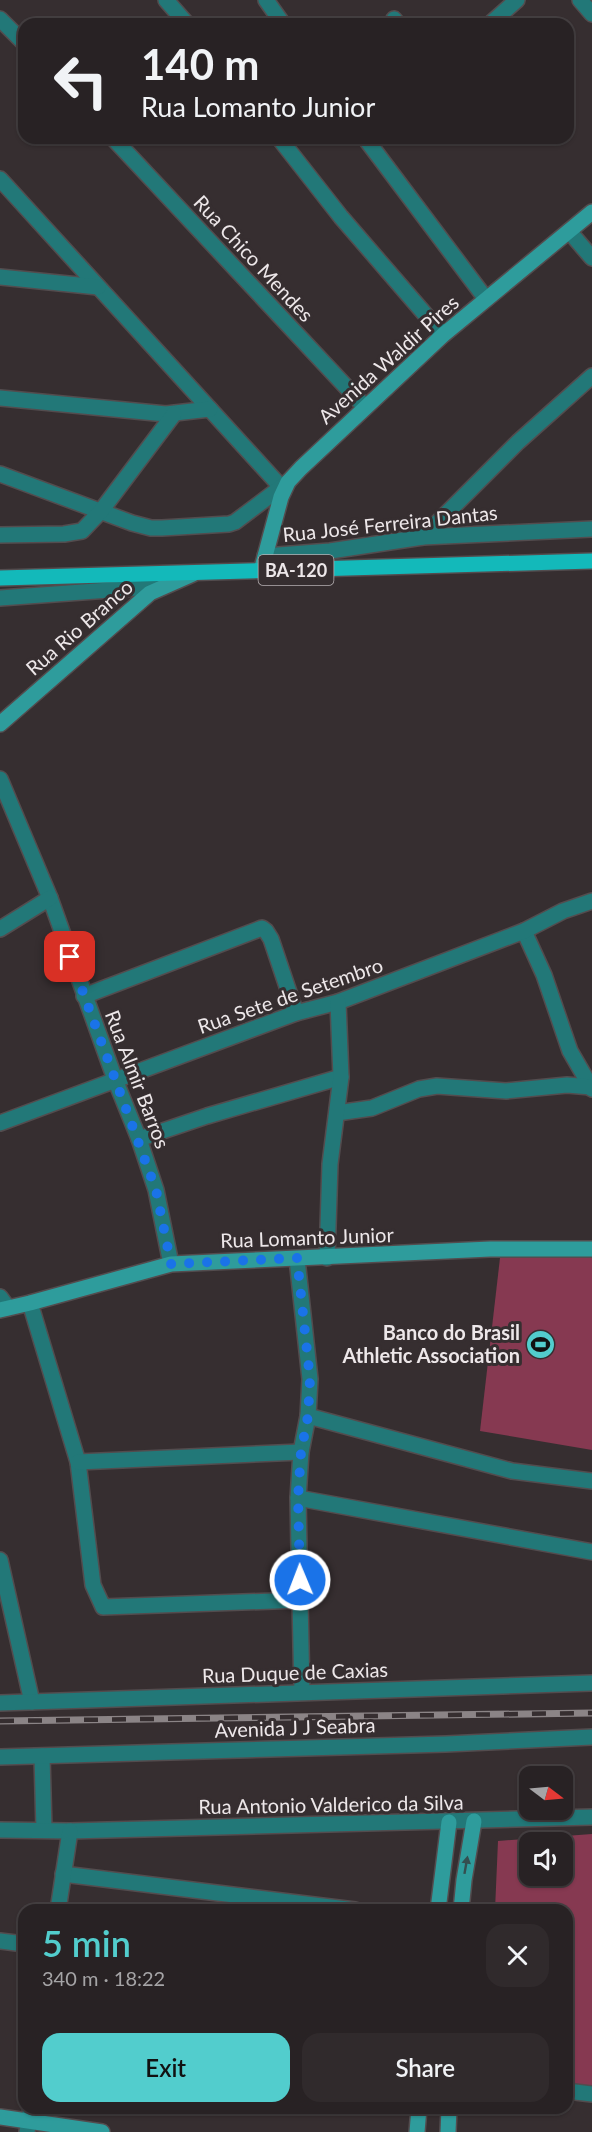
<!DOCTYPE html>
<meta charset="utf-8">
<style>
:root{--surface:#282224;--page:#302a2c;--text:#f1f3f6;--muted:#a5a4a6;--line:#443f41;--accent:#52cdcd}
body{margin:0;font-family:Lato,sans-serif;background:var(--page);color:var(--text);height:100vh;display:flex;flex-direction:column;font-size:22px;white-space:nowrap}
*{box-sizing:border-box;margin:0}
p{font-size:20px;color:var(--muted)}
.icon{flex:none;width:33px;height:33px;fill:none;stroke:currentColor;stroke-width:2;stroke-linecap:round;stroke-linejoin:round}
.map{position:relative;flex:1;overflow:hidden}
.details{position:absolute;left:18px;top:1904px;width:555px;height:210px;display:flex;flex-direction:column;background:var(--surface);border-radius:18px;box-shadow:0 2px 4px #0004,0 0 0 2px var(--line)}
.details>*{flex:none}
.top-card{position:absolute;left:18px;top:18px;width:556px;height:126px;border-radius:18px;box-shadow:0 2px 4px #0004,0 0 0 2px var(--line);background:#282224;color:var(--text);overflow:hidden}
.needle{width:39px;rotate:106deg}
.controls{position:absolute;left:519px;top:1766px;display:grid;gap:12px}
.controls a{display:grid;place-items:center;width:54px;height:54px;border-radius:12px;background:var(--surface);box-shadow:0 2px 4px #0004,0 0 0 2px var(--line);font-size:30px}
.pin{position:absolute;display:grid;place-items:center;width:51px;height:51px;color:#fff;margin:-26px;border-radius:12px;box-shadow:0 3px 9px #0006}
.me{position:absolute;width:66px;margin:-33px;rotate:359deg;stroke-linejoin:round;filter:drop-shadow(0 0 4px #0008)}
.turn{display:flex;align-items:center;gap:21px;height:126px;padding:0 24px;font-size:27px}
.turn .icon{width:78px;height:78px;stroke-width:2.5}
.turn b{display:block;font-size:42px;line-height:51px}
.round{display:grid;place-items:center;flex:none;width:63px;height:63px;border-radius:18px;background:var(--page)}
.overview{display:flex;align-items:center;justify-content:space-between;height:102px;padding:0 24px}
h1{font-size:36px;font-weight:600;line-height:45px;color:var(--accent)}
.cta{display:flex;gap:12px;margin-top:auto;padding:12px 24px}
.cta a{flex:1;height:69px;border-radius:18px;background:var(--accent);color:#111;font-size:24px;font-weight:600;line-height:69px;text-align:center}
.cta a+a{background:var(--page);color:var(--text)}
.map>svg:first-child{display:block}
</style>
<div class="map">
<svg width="592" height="2132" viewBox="0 0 592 2132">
<rect width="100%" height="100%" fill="#362e30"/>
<!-- green -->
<g fill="#863951" fill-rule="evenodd">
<path d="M592,1255V1450L480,1431L500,1258Z"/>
<path d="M592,1834V2090L567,2087V1910H495L498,1841ZM530,1842H562V1875H530Z"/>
</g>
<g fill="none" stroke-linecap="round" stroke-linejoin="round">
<defs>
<g id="street">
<path d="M166,0L187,24"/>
<path d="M266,0L283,24"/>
<path d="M580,0L592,14"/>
<path d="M0,19L24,43"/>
<path d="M394,19L398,24"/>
<path d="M490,24L517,0"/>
<path d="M113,138L365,407"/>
<path d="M279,138L341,217L443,335"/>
<path d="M365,138L486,299"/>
<path d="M0,179L281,487"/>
<path d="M569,231L592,258"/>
<path d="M0,277L98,287"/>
<path d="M0,398L166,414L210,409"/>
<path d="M0,474L132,523L151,528H162L229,524L235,522L288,482"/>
<path d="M0,535L64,534L82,531L101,511L174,414"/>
<path d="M423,537L518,442L592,376"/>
<path d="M265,556L330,551L423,537L592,529"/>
<path d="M0,598L164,586"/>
<path d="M0,779L50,898L116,1082L139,1139L156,1190L171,1264"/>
<path d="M0,929L50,898"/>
<path d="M524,931L544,975L570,1051L592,1089"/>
<path d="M84,996L262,928L266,931L271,939L296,1013"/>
<path d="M337,1113L372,1108L419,1089L437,1086L506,1091L567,1085L591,1087"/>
<path d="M0,1123L296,1013L338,1002L524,931L563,911L592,901"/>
<path d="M139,1139L207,1116L341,1077"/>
<path d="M327,1258L330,1164L341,1077L338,1002"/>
<path d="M0,1297L8,1308"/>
<path d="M30,1303L78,1462L93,1585L103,1607L300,1600L298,1498L301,1452L308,1416L310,1379L297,1259"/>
<path d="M308,1416L512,1471L592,1481"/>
<path d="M78,1462L301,1452"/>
<path d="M298,1498L592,1552"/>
<path d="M0,1560L32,1702"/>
<path d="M300,1600L302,1692"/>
<path d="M0,1703L592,1683"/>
<path d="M42,1756L44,1830"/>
<path d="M0,1757L446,1744L592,1737"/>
<path d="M0,1830L70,1831L592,1817"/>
<path d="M63,1874L355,1910"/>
<path d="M58,1910L70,1831"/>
<path d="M0,1941L24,1944"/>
<path d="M567,2091L592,2094"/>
<path d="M27,2132L31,2108"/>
</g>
<g id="secondary">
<path d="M261,571L281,497L288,482L301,468L443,335L592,212"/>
<path d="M0,724L150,593L193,574"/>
<path d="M0,1310L30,1303L171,1264L490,1249H592"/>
<path d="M438,1910L449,1822"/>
<path d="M461,1910L464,1880L474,1821"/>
<path d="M0,2117L102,2132"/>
<path d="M417,2132L419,2108"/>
<path d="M448,2132L449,2108"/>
</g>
<path id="primary" d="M0,578L592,561"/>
</defs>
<!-- street casing -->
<use href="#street" stroke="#534c4e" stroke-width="18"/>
<!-- secondary casing -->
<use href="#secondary" stroke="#534c4e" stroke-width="18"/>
<!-- primary casing -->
<use href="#primary" stroke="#534c4e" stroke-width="18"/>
<!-- street -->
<use href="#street" stroke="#227878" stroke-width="15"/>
<!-- secondary -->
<use href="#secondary" stroke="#2e9c9c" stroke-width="15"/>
<!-- primary -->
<use href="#primary" stroke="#13b9ba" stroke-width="15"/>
<defs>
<path id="rail" d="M0,1721L592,1713"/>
</defs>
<!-- rail casing -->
<use href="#rail" stroke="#8b8486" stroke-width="7"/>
<!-- rail -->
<use href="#rail" stroke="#362e30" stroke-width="4.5" stroke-dasharray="14" stroke-linecap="butt"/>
</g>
<!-- one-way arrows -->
<defs><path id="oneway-solid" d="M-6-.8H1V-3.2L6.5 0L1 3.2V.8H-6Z" transform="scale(1.5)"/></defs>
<use fill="#344f50" href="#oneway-solid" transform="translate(466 1865) rotate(-80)"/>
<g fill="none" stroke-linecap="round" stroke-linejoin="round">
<!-- route -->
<path stroke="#1a73e8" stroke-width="10" stroke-dasharray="0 18" d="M70,957L156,1190L171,1264L297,1258L310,1379L308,1416L301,1452L298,1498L300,1580"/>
</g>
<!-- icons -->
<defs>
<symbol id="stadium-disc" viewBox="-11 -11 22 22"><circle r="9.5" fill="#52cdcd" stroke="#362e30"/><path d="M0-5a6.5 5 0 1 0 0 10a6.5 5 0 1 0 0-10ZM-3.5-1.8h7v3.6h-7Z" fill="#111"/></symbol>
</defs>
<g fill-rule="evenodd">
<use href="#stadium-disc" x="524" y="1328" width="33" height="33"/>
</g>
<g text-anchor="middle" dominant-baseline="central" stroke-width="6" stroke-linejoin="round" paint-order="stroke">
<!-- shield labels -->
<rect fill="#362e30" stroke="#b6b0b2" stroke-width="1.5" x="258.5" y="555" width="75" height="30" rx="4.5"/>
<g font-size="18" font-weight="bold" fill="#ede7e9">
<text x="296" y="570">BA-120</text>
</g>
<!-- street labels -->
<g font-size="20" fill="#ede7e9" stroke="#362e30">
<text transform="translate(254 258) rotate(47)">Rua Chico Mendes</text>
<text transform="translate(388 359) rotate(-42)">Avenida Waldir Pires</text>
<text transform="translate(390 523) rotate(-6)">Rua José Ferreira Dantas</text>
<text transform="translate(79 627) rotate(-41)">Rua Rio Branco</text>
<text transform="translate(290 995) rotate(-19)">Rua Sete de Setembro</text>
<text transform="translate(138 1079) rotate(69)">Rua Almir Barros</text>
<text transform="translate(307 1237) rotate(-2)">Rua Lomanto Junior</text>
<text transform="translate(295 1672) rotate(-2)">Rua Duque de Caxias</text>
<text transform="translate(295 1727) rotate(-2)">Avenida J J Seabra</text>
<text transform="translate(331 1804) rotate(-1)">Rua Antonio Valderico da Silva</text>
</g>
<!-- poi labels -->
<g font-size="20" font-weight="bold" fill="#ede7e9" stroke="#362e30" text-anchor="end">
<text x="520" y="1332">Banco do Brasil<tspan x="520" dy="23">Athletic Association</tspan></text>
</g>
</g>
</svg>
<div class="controls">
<a><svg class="needle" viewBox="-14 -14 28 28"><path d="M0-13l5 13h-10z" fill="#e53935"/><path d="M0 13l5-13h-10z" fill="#a5a4a6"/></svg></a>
<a><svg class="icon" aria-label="sound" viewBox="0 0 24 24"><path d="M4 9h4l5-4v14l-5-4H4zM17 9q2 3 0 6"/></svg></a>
</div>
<div class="pin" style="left:70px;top:957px;background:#d93025"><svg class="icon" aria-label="arrive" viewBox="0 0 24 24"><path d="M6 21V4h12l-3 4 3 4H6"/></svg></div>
<svg class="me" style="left:300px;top:1580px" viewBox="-20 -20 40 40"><circle r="17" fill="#1a73e8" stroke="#fff" stroke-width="3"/><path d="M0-11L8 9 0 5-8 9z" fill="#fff"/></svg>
<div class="top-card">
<div class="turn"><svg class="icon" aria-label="left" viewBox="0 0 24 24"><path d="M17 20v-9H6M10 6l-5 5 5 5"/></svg><div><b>140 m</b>Rua Lomanto Junior</div></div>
</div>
<section class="details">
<div class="overview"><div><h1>5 min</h1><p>340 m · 18:22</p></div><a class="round"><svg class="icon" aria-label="close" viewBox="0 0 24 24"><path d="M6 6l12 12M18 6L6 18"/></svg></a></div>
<div class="cta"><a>Exit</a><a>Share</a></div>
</section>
</div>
